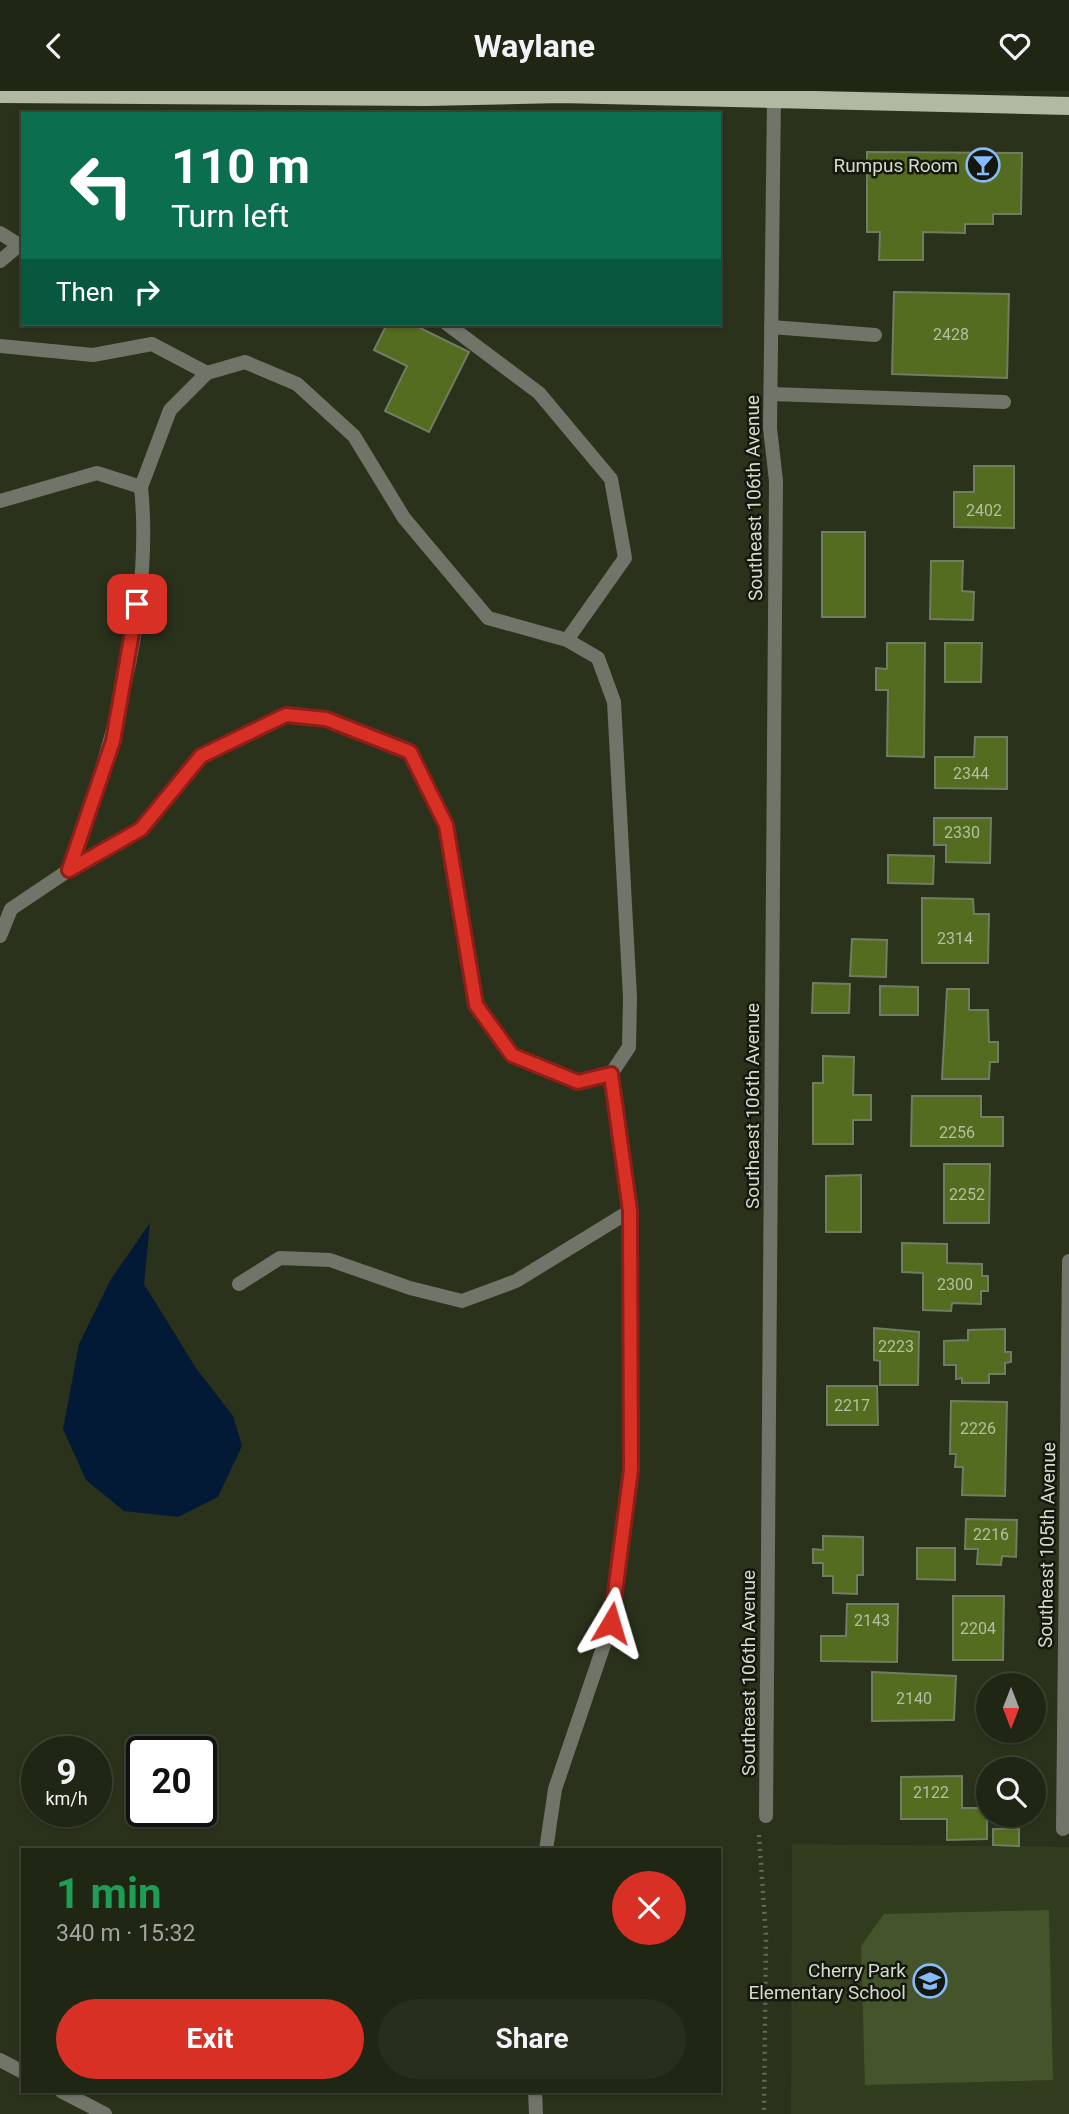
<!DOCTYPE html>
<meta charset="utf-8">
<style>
:root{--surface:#202614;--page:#282e1d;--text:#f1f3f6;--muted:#a2a5a0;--line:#3d4334;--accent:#d93025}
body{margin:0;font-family:Roboto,sans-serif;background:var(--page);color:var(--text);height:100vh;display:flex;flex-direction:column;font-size:26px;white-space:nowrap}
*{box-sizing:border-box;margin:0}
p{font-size:23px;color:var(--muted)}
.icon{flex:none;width:38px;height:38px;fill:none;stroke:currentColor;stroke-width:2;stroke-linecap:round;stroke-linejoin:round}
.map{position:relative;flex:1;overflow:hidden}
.panel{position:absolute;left:21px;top:1757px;width:700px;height:245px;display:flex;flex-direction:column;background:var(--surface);border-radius:0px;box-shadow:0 2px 5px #0004,0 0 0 2px var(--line)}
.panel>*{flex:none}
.top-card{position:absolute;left:21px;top:21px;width:700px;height:214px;border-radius:0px;box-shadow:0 2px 5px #0004,0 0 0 2px var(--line);background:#0b6e4f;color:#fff;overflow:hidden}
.needle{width:46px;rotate:180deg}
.tools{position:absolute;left:976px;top:1582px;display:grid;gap:14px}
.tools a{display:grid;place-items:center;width:70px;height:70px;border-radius:50%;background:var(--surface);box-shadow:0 2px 5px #0004,0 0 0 2px var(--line);font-size:35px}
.speed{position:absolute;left:21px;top:1645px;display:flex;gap:14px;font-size:35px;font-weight:700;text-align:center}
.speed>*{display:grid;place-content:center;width:91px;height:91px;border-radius:50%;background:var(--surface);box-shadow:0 2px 5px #0004,0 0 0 2px var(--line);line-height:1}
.speed small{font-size:18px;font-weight:400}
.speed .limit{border:4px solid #111;border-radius:10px;background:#fff;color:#111}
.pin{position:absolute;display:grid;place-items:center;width:60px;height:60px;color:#fff;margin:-30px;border-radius:14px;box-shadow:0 4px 10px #0006}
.me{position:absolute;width:77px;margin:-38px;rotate:7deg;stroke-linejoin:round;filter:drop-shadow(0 0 5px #0008)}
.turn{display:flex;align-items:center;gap:24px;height:147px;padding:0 35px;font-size:32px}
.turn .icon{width:91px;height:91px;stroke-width:2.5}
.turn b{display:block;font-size:49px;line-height:60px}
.then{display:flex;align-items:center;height:66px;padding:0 35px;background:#0003;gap:14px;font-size:26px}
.round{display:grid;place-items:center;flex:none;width:74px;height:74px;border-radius:37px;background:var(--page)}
.overview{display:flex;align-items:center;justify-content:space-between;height:119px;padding:0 35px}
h1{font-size:42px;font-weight:700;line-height:52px;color:#1e9e55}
.action{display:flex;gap:14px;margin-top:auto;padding:14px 35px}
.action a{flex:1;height:80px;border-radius:42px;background:var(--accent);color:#fff;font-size:28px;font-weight:700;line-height:80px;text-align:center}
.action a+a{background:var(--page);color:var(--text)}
header{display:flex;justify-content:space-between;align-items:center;height:91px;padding:0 35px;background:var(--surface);font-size:32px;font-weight:700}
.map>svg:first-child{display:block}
</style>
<header><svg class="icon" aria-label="back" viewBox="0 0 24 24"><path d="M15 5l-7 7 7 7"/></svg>Waylane<svg class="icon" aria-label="heart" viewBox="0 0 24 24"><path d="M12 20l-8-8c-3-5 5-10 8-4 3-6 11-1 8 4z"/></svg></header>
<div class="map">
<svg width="1069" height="2023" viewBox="0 0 1069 2023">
<rect width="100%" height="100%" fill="#2a321b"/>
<!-- built -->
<path fill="#323c1e" d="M792,1753L1069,1756V2023H791Z"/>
<!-- green -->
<path fill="#45542a" d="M1049,1819L1053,1989L865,1994L861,1855L884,1823Z"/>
<!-- water -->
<path fill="#031a37" d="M150,1132L144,1193L196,1277L233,1325L242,1355L218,1406L178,1426L124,1420L86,1389L63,1338L79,1253L111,1188Z"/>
<!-- building -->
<g fill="#536c1f" stroke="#727c62" stroke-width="2">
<path d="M867,61L1022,62L1021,123H993V133H965V142L923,141V169H879L880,141H867Z"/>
<path d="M894,201L1009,203L1007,287L892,283Z"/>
<path d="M387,233H412L469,261L429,341L385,320L407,275L374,259Z"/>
<path d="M974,375H1014V437L954,436V401H974Z"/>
<rect x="822" y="441" width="43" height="85"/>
<path d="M931,470H963L962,500L974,501L973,529L930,528Z"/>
<path d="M887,552H925L924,666L887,665L888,599H876V577L887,578Z"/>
<path d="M945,552H982L981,591H945Z"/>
<path d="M975,646H1007V698L935,697V666H974Z"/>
<path d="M934,727H991L990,772L946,771V754H934Z"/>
<path d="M888,764L934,765L933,793L888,792Z"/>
<path d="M922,807L973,808L974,823H989L988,872H922Z"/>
<path d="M852,848L887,849L886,886L850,885Z"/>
<path d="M813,892L850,893L849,922H812Z"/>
<path d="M880,895L918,896V924H880Z"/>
<path d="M947,898H969V919H988L989,951H998V971H990L989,988H942Z"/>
<path d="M823,965L854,966L853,1004H871V1029H853V1053H813V992H823Z"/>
<path d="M912,1005H981V1026H1003V1055H911Z"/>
<path d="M944,1073H990L989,1132H944Z"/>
<path d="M861,1084V1141H826V1085Z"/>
<path d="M902,1152L947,1153V1172L982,1173V1185H988V1200H981V1213L952,1212L951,1220L923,1219V1182L902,1181Z"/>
<path d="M874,1237L919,1241L918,1294H880V1270L874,1269Z"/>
<path d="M1005,1238V1261H1011V1271L1005,1272V1283H989V1292H962V1287L956,1288V1274H944V1250L968,1249V1239Z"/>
<path d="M827,1295H877L878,1334H827Z"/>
<path d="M951,1310L1007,1311L1005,1405L962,1404L963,1376H955L956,1363H950Z"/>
<path d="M966,1428L1017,1429L1016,1466L1002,1465L1001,1474L977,1473L978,1458H965Z"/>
<path d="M823,1445L863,1446V1484H857V1503L833,1502V1485H823V1472H813V1458L823,1459Z"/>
<path d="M917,1457H955V1489L917,1488Z"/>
<path d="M953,1505H1004L1003,1569H953Z"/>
<path d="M847,1513H898L897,1571L821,1570V1545H846Z"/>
<path d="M872,1581L956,1585L954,1629L872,1630Z"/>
<path d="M962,1685V1717H987V1748L947,1749V1728H901V1686Z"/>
<path d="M993,1738H1019V1755L993,1754Z"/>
</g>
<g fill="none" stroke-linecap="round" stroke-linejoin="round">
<!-- path -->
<path stroke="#626955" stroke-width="4.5" stroke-dasharray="2 5" stroke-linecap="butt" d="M759,1744L766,1845L764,2023"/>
<!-- lane -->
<g stroke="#707469" stroke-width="14">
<path d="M0,142L19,154"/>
<path d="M0,170L23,151"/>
<path d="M447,233L539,302L611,388L625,467L567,549"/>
<path d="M771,236L875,244"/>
<path d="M0,255L93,264L152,253L207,282"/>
<path d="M771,303L1004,311"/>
<path d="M0,410L97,382L141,396C154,525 110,657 69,779"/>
<path d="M0,845L11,818L69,779L141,738L201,665L286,624L326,628L410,661L446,734L476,914L512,964L578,991L611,983L629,956L630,906L614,611L598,567L567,549L488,527L404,427L354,345L297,293L245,271L207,282L170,319L141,396"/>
<path d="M239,1193L280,1167L330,1169L410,1197L462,1210L516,1190L630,1120"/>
<path d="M546,1759L555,1698L611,1533L631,1379L630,1120L611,983"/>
<path d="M0,1969L23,1981"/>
<path d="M61,2000L105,2023"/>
<path d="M535,2000L536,2023"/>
</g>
<!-- street -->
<g stroke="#707469" stroke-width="14">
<path d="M766,1725L776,390L770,337L774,6"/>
<path d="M1063,1738L1069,1170"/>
</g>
<!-- primary -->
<path stroke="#b0baa2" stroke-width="18" d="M0,3L426,6L561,3L1069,15"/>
</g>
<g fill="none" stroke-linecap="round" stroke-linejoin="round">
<defs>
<path id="route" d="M137,513L113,650L69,779L141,738L201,665L286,624L326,628L410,661L446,734L476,914L512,964L578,991L611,983L630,1120L631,1379L611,1532"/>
</defs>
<!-- route casing -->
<use href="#route" stroke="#8d1f18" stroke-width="18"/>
<!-- route -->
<use href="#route" stroke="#d93025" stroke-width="12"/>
</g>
<!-- icons -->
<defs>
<symbol id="bar-ring" viewBox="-11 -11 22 22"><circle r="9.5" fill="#14180e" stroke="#87bbfb" stroke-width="1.5"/><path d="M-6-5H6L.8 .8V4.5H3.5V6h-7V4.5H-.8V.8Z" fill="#87bbfb"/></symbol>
<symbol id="school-ring" viewBox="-11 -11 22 22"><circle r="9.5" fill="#14180e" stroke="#87bbfb" stroke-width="1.5"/><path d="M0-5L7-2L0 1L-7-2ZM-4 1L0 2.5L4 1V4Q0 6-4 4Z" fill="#87bbfb"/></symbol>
</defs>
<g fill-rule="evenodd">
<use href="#bar-ring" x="964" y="55" width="38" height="38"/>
<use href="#school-ring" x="911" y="1871" width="38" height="38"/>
</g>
<g text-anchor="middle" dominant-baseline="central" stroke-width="5" stroke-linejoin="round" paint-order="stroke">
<!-- number labels -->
<g font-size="16" fill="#b4bfa1">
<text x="951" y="243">2428</text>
<text x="984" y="419">2402</text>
<text x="971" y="682">2344</text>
<text x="962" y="741">2330</text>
<text x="955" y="847">2314</text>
<text x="957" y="1041">2256</text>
<text x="967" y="1103">2252</text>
<text x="955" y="1193">2300</text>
<text x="896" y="1255">2223</text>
<text x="852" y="1314">2217</text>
<text x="978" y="1337">2226</text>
<text x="991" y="1443">2216</text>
<text x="872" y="1529">2143</text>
<text x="978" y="1537">2204</text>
<text x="914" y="1607">2140</text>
<text x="931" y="1701">2122</text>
</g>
<!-- poi labels -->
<g font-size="19" fill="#d5dbcc" stroke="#14180e" text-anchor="end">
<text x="958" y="74">Rumpus Room</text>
<text x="906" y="1879">Cherry Park<tspan x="906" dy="22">Elementary School</tspan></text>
</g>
<!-- street labels -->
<g font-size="19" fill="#d5dbcc" stroke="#14180e">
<text transform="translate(754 407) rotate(-91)">Southeast 106th Avenue</text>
<text transform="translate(752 1015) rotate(-90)">Southeast 106th Avenue</text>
<text transform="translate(1047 1454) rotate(-89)">Southeast 105th Avenue</text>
<text transform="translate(748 1582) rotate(-90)">Southeast 106th Avenue</text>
</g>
</g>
</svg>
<div class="tools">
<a><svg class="needle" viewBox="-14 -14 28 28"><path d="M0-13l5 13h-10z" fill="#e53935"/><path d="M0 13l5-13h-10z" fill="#a2a5a0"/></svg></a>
<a><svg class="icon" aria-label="search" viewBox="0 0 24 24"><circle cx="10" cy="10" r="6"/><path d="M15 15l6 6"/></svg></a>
</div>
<div class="speed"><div>9<small>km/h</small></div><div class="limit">20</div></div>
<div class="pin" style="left:137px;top:513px;background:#d93025"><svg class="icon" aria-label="arrive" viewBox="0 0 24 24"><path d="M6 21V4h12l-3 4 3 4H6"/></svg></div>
<svg class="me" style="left:611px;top:1532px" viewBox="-20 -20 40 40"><path d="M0-17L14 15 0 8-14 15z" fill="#d93025" stroke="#fff" stroke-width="4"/></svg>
<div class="top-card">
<div class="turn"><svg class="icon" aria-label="left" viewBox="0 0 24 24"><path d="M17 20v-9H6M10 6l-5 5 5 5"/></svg><div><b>110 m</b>Turn left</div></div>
<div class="then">Then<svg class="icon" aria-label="right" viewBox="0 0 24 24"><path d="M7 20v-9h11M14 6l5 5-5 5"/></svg></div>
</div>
<section class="panel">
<div class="overview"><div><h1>1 min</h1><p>340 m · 15:32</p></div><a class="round" style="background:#d93025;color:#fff"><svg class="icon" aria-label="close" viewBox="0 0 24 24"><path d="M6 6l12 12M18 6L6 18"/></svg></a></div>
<div class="action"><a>Exit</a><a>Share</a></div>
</section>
</div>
